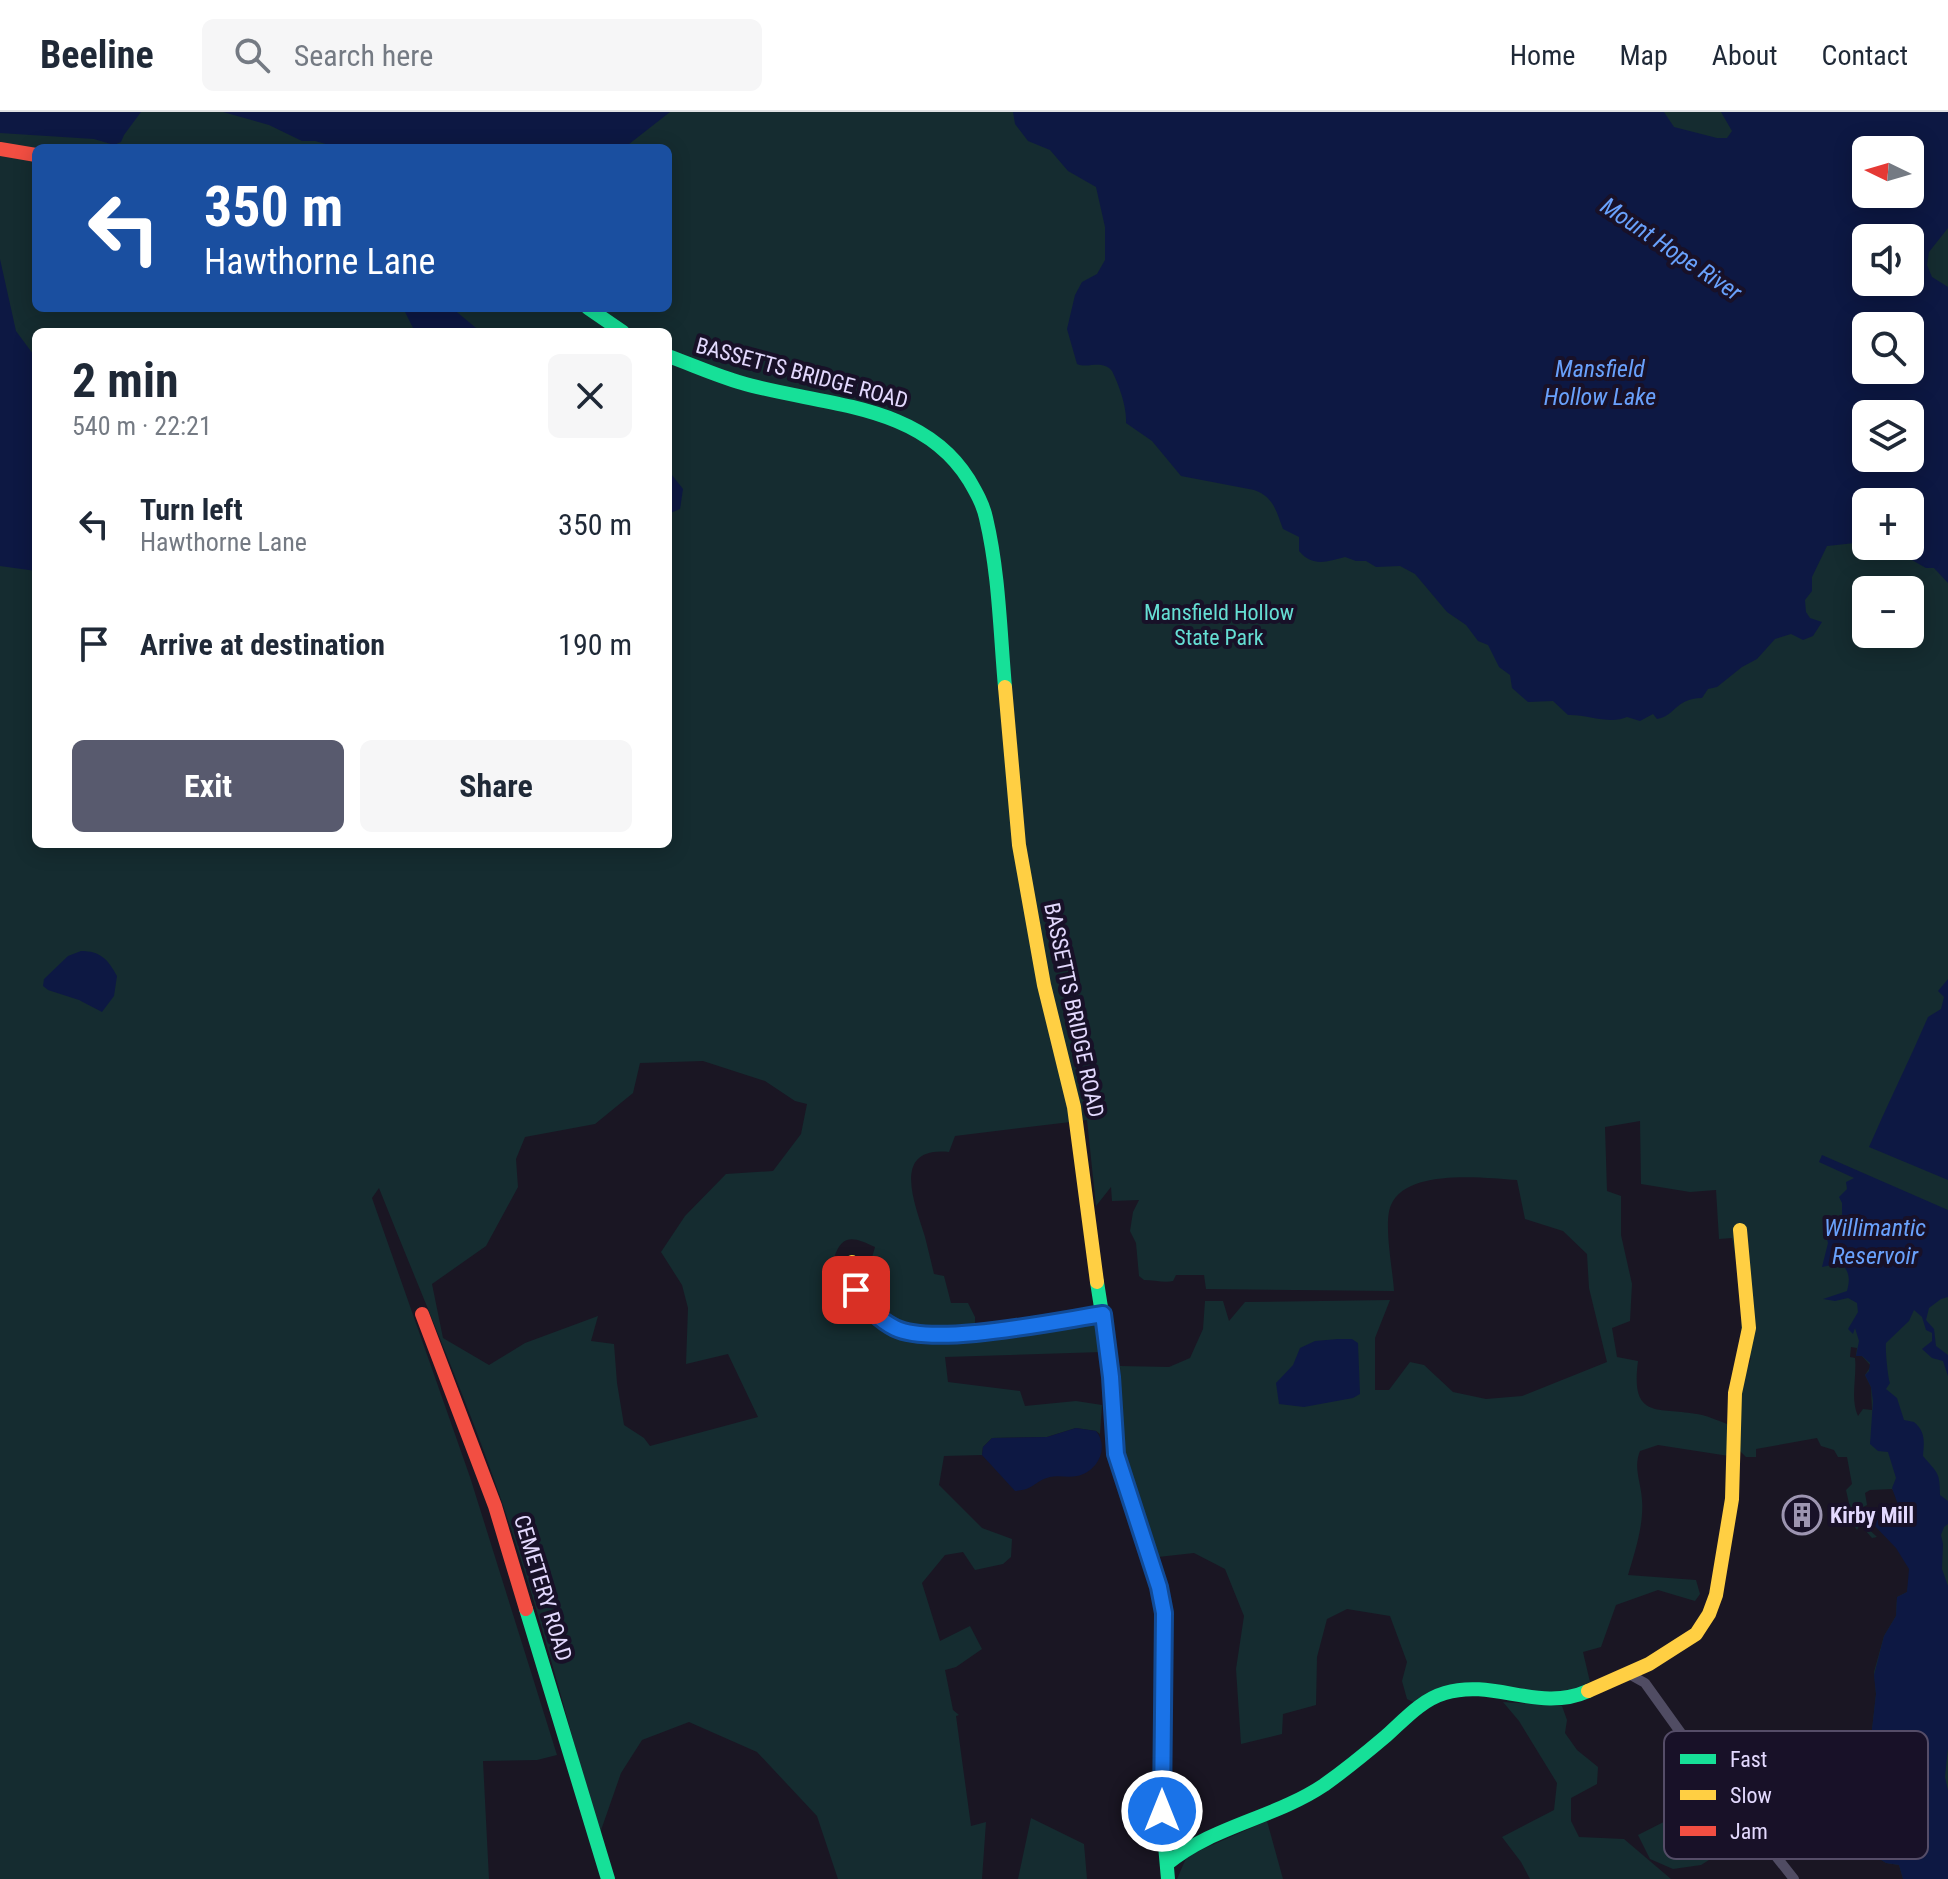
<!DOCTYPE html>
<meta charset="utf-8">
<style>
:root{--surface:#fff;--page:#f6f6f7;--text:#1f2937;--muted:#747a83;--line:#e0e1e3;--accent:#585a6e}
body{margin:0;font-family:"Roboto Condensed",sans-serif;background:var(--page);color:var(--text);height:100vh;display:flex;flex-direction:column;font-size:30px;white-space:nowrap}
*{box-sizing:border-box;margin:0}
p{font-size:26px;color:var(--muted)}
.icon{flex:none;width:44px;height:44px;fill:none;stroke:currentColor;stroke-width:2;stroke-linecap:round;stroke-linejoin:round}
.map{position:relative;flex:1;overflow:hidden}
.details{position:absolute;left:32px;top:216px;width:640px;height:520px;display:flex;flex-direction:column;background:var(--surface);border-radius:12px;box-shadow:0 4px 20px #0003}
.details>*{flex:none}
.banner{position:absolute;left:32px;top:32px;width:640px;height:168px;border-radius:12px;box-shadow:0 4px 20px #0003;background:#1a4fa0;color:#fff;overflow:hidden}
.needle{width:52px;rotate:275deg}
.tools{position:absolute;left:1852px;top:24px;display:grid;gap:16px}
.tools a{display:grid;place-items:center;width:72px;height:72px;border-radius:12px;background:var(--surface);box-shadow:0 4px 20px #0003;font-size:40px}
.pin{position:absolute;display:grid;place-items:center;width:68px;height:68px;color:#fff;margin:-34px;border-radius:16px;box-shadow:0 4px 12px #0006}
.me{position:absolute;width:88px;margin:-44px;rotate:0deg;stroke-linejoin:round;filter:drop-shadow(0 0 6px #0008)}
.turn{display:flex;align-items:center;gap:28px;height:168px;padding:0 40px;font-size:36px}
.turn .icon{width:104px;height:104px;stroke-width:2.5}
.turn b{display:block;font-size:56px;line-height:68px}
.round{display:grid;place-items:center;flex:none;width:84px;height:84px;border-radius:12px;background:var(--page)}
.overview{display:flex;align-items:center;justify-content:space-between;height:136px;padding:0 40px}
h1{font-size:48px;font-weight:700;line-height:60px}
.primary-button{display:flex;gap:16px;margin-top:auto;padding:16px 40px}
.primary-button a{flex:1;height:92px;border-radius:12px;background:var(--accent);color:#fff;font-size:32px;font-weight:700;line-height:92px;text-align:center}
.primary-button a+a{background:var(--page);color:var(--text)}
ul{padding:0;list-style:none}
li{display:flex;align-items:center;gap:24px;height:120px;padding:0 40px}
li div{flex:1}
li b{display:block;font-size:30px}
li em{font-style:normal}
header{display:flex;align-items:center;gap:48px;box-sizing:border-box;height:112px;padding:0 40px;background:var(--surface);border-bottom:2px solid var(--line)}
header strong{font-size:38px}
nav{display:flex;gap:44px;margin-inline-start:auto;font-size:28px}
.search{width:560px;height:72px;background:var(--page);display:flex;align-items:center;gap:20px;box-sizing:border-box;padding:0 28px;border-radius:12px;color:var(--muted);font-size:30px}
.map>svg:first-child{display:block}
</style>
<header>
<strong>Beeline</strong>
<div class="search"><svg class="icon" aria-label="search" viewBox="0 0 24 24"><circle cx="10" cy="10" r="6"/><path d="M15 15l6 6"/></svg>Search here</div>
<nav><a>Home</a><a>Map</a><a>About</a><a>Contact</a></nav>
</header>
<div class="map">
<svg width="1948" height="1767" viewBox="0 0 1948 1767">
<rect width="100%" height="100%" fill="#1a1623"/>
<!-- green -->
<g fill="#152c30" fill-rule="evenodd">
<path d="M0,0H1948V1767H1903L1899,1753L1886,1751L1878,1746L1869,1644L1876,1582L1874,1560L1884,1524L1896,1504L1897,1485L1907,1480L1910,1460L1897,1386L1892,1377L1870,1378L1865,1381L1867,1393L1863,1395L1864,1399L1853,1405L1857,1411L1860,1409L1877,1425L1872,1426L1860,1412L1857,1418L1854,1414L1846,1378L1852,1372L1847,1345H1838L1834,1338L1821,1334L1817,1326L1756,1337V1345H1746L1740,1339C1739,1306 1739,1277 1751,1246L1738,1244C1745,1205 1740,1165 1732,1126L1719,1127L1716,1078L1690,1080L1641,1072L1640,1009L1605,1015L1607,1079L1621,1084V1123L1632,1172L1630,1209L1612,1216L1617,1245L1638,1249C1630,1310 1659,1294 1702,1303C1710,1305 1719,1309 1727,1312L1729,1344L1658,1333L1640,1339C1633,1356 1641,1370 1642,1388C1644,1412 1635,1440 1628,1463L1696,1468L1700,1482L1695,1489L1658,1478L1616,1493L1601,1535L1583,1540L1590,1570L1571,1578L1552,1582L1500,1576L1415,1591L1407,1587L1402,1569L1407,1550L1390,1504L1347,1497L1327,1507L1317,1545L1316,1593L1283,1602L1282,1622L1241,1632L1236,1557L1244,1504L1225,1457L1194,1441L1158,1445L1128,1364L1123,1323L1120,1254L1169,1255L1190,1246L1203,1217L1205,1189H1223L1229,1209L1245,1190L1390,1188L1375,1226V1278H1389L1410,1250L1424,1253L1453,1280L1486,1287L1522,1284L1607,1250L1589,1176L1587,1142L1563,1119L1525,1107L1517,1068C1485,1066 1407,1056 1391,1093C1383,1110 1393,1159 1394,1179L1206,1177L1204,1163H1176L1173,1169C1165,1171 1153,1168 1144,1168L1139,1164L1136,1131L1130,1119L1133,1100L1139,1088L1112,1089L1111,1075L1096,1094L1087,1008L955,1024L949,1040C889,1034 916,1094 925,1125C928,1137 931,1149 934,1162L944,1164L951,1191H968L975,1205V1212C932,1228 898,1214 865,1186C860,1166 871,1153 875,1135C854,1125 842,1121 834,1146C843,1185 873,1217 912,1227C949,1238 1038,1217 1079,1211H1087L1099,1215L1102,1240L945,1245L948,1270L1020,1279L1025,1294L1076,1289L1102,1293L1100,1322L1096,1319L1076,1316L1047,1325L992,1326L983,1335L982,1343L944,1344L939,1373L982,1416L1012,1427L1011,1445L1003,1452L975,1458L963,1440L945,1443L922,1471L940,1529L970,1514L982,1537L956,1555L945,1558L953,1598L959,1603L956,1604L971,1714L986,1710L982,1767H838L817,1704L757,1640L689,1610L642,1628L621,1661L599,1724C572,1624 546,1524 514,1426C476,1308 425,1192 379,1076L372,1086L470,1365L557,1643L537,1648L483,1649L489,1767H0ZM36,36H668V196H36ZM1866,38H1910V82H1866ZM1866,126H1910V170H1866ZM1866,214H1910V258H1866ZM36,220H668V732H36ZM1866,302H1910V346H1866ZM1866,390H1910V434H1866ZM1866,478H1910V522H1866ZM703,949L765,969L795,989L807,992L801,1022L773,1059L726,1062L685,1104L661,1140L682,1173L688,1196L686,1252L728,1242L758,1305L650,1334L644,1326L624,1313L617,1271L614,1232L591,1229L598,1204L525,1231L489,1253L443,1226L432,1172L486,1134L518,1075L516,1047L525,1025L595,1012L633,981L640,951ZM1851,1235L1857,1236L1856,1244H1862L1871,1254L1865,1263L1871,1275L1872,1298L1863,1297L1858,1304C1850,1287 1857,1265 1855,1246L1850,1245Z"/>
<path d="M1503,1590L1562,1594L1567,1608L1565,1621L1577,1638L1598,1655L1597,1672L1571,1686V1709L1579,1725L1624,1727L1671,1767H1530L1521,1750L1502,1725L1554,1698L1557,1671L1519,1609Z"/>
<path d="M1713,1685L1731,1734L1701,1753L1673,1757L1650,1747L1638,1723Z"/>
<path d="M1031,1706L1084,1732L1087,1767H1018Z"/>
<path d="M1267,1709L1283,1767H1177L1187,1744Z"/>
</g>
<!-- water -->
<g fill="#0d1843" fill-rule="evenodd">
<path d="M0,0H141L124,23L121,30L114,33L94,27L0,21Z"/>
<path d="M223,0H670L624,36H340L315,29H302L269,13Z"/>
<path d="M1013,0H1664L1674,15L1717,26H1727L1732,19L1721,0H1948V116L1929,140L1927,153L1932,165L1948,175V471L1934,456H1926L1896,439L1879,446L1855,431L1827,434L1812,465V479L1805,488L1806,500L1810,506L1822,510L1813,524L1803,528L1791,522L1775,527L1757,547L1742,555L1717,575L1708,577L1702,586C1674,587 1676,604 1657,607L1653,602L1640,609L1627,605C1610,613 1586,602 1568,603L1553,589L1528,590L1512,576L1510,563L1499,555L1488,533L1478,529L1466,513L1447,500L1415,462L1400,454L1376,455L1366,449H1356L1345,445C1328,449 1313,456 1299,439V425L1283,417C1276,399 1274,385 1254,378L1181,364L1152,329L1126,311C1127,295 1119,273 1112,259C1102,247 1088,257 1077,252L1067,217L1075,183L1082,170L1097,162L1105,148V115L1096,75L1068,59L1050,38L1028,29L1015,12ZM1910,38V82H1866V38ZM1910,126V170H1866V126ZM1910,214V258H1866V214ZM1910,302V346H1866V302ZM1910,390V434H1866V390Z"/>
<path d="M0,147L16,219L36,246V459L0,454Z"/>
<path d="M403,196H452L481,220H415Z"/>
<path d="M668,358L683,377L680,397L668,402Z"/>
<path d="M81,839C100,839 108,847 117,864L114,884L102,900L79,888L48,878L43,874L44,867L68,844Z"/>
<path d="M1948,867V1068L1869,1035C1888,991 1909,949 1928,905L1941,897L1944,885L1938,879Z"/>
<path d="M1822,1043L1948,1098V1185L1941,1187L1929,1196L1926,1208L1934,1217L1936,1234L1948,1243V1264L1943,1249L1932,1246L1922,1237L1932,1229V1221L1926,1218L1922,1205L1914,1198L1909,1209L1886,1231C1885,1236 1888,1267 1890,1271L1886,1277L1897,1286L1904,1308L1914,1310C1926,1320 1924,1330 1923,1344C1937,1361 1940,1359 1940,1383L1948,1389V1412L1944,1415L1941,1423L1943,1432L1942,1457L1948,1474V1636L1945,1665L1948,1678V1767H1903L1899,1753L1886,1751L1878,1746L1869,1644L1876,1582L1874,1563L1884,1524L1896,1504L1897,1485L1907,1480L1909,1457L1896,1436L1873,1412L1888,1399L1897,1407H1900L1902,1404L1892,1376L1896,1366L1888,1340L1878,1339L1870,1332L1873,1289L1871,1275L1865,1263L1869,1259L1870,1251L1862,1244H1856L1859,1229L1855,1216L1853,1222L1848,1217L1858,1200L1857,1191L1848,1186L1835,1189L1823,1187L1847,1179C1850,1168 1850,1160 1841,1151L1822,1155L1828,1131L1825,1119L1829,1116H1834L1842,1109V1091L1839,1085L1847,1077L1846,1070L1854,1066L1819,1050Z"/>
<path d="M1338,1227H1352L1358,1231L1360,1282L1353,1286L1304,1295L1279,1292L1276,1271L1293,1253L1300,1236L1315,1229Z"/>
<path d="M1076,1316L1096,1319C1110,1336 1097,1360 1077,1364C1068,1366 1059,1363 1050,1365C1036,1368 1034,1378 1015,1379L982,1343L983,1335L992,1326L1047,1325Z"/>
</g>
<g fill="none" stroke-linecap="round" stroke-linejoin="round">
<!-- street -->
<g stroke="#504c63" stroke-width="10">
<path d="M1627,1561L1645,1571L1706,1656L1794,1767"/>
<path d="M1163,1725L1188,1734"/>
</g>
<!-- fast -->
<g stroke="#16e098" stroke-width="14">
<path d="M588,196L623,220"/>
<path d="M668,244C693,253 717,264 742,271C821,294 921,290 969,368C976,380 983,392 986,406C999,461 1000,519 1005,575"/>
<path d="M1097,1170L1108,1240L1116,1342L1159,1475L1164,1501L1162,1699L1168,1767"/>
<path d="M526,1497L608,1767"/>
<path d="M1167,1752C1212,1714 1275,1706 1324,1673C1345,1658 1366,1641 1386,1624C1404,1608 1421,1588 1445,1581C1494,1566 1539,1601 1588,1579"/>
</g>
<!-- slow -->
<g stroke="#ffcf43" stroke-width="14">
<path d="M1005,575L1019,733L1044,873L1074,995L1097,1170"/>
<path d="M852,1150L856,1178L868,1197L896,1216L920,1223L981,1219L1103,1202"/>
<path d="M1588,1579L1649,1552L1696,1522L1709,1502L1716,1483L1732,1387L1735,1281L1749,1216L1740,1118"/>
</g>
<!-- jam -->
<g stroke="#f24e42" stroke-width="14">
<path d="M0,37L36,43"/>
<path d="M422,1202L495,1394L526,1497"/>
</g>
</g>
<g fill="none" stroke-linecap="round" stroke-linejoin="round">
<defs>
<path id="route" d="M856,1178C866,1194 877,1207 895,1216C934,1235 1056,1209 1103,1202L1111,1265L1116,1342L1159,1475L1164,1501L1162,1699"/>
</defs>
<!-- route casing -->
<use href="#route" stroke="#114b97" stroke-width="20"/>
<!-- route -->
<use href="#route" stroke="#1a73e8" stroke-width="14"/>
</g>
<!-- icons -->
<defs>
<symbol id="building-ring" viewBox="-11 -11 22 22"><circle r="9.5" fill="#181128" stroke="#9d95b1" stroke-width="1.5"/><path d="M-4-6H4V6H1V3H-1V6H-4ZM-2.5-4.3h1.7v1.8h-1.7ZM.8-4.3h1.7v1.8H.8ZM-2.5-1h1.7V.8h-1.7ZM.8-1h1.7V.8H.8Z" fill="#9d95b1"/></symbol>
</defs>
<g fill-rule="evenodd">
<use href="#building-ring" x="1780" y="1381" width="44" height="44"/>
</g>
<g text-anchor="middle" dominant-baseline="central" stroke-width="8" stroke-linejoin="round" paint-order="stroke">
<!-- street labels -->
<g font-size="22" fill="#e3d9fe" stroke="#181128">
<text transform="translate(802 261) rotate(15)">BASSETTS BRIDGE ROAD</text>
<text transform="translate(1074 898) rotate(78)">BASSETTS BRIDGE ROAD</text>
<text transform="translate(543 1476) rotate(73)">CEMETERY ROAD</text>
</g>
<!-- park labels -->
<g font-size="22" fill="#65ded3" stroke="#181128">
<text x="1219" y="500">Mansfield Hollow<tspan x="1219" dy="25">State Park</tspan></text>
</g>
<!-- poi labels -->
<g font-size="22" font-weight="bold" fill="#e3d9fe" stroke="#181128" text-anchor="start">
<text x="1830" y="1403">Kirby Mill</text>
</g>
<!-- water labels -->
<g font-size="24" font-style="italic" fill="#69a1fc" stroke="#181128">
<text transform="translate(1671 137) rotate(34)">Mount Hope River</text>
<text x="1600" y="257">Mansfield<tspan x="1600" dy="28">Hollow Lake</tspan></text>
<text x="1875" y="1116">Willimantic<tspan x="1875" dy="28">Reservoir</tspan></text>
</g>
</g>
<!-- legend -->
<rect x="1664" y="1619" width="264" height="128" rx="12" fill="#181128" stroke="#554d68" stroke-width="2"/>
<rect x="1680" y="1642" width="36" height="10" fill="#16e098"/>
<rect x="1680" y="1678" width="36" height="10" fill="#ffcf43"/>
<rect x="1680" y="1714" width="36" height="10" fill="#f24e42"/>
<g font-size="22" fill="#e3d9fe">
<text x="1730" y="1655">Fast</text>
<text x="1730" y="1691">Slow</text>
<text x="1730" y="1727">Jam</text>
</g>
</svg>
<div class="tools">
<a><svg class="needle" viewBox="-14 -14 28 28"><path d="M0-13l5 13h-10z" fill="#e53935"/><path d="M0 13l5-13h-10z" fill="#747a83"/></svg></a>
<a><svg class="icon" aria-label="sound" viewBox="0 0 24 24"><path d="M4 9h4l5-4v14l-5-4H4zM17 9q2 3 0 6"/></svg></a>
<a><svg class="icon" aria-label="search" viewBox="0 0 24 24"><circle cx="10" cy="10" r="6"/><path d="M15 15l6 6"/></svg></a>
<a><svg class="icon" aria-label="layers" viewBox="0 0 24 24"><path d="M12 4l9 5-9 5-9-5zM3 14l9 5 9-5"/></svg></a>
<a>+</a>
<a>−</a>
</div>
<div class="pin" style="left:856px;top:1178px;background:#d93025"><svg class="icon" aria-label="arrive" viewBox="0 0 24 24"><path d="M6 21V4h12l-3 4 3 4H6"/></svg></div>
<svg class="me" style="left:1162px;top:1699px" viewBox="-20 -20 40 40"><circle r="17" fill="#1a73e8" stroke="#fff" stroke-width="3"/><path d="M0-11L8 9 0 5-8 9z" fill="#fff"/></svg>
<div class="banner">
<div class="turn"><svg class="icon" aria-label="left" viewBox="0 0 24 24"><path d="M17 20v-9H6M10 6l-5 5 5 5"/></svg><div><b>350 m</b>Hawthorne Lane</div></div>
</div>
<section class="details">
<div class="overview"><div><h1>2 min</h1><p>540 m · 22:21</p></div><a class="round"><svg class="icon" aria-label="close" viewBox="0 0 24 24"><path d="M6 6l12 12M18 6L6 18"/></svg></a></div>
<ul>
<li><svg class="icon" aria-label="left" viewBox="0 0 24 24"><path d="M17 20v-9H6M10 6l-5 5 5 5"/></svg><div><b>Turn left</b><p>Hawthorne Lane</p></div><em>350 m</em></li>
<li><svg class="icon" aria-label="arrive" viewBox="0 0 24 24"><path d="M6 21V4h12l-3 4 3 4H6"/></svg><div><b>Arrive at destination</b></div><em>190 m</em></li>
</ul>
<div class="primary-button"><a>Exit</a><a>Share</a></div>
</section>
</div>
